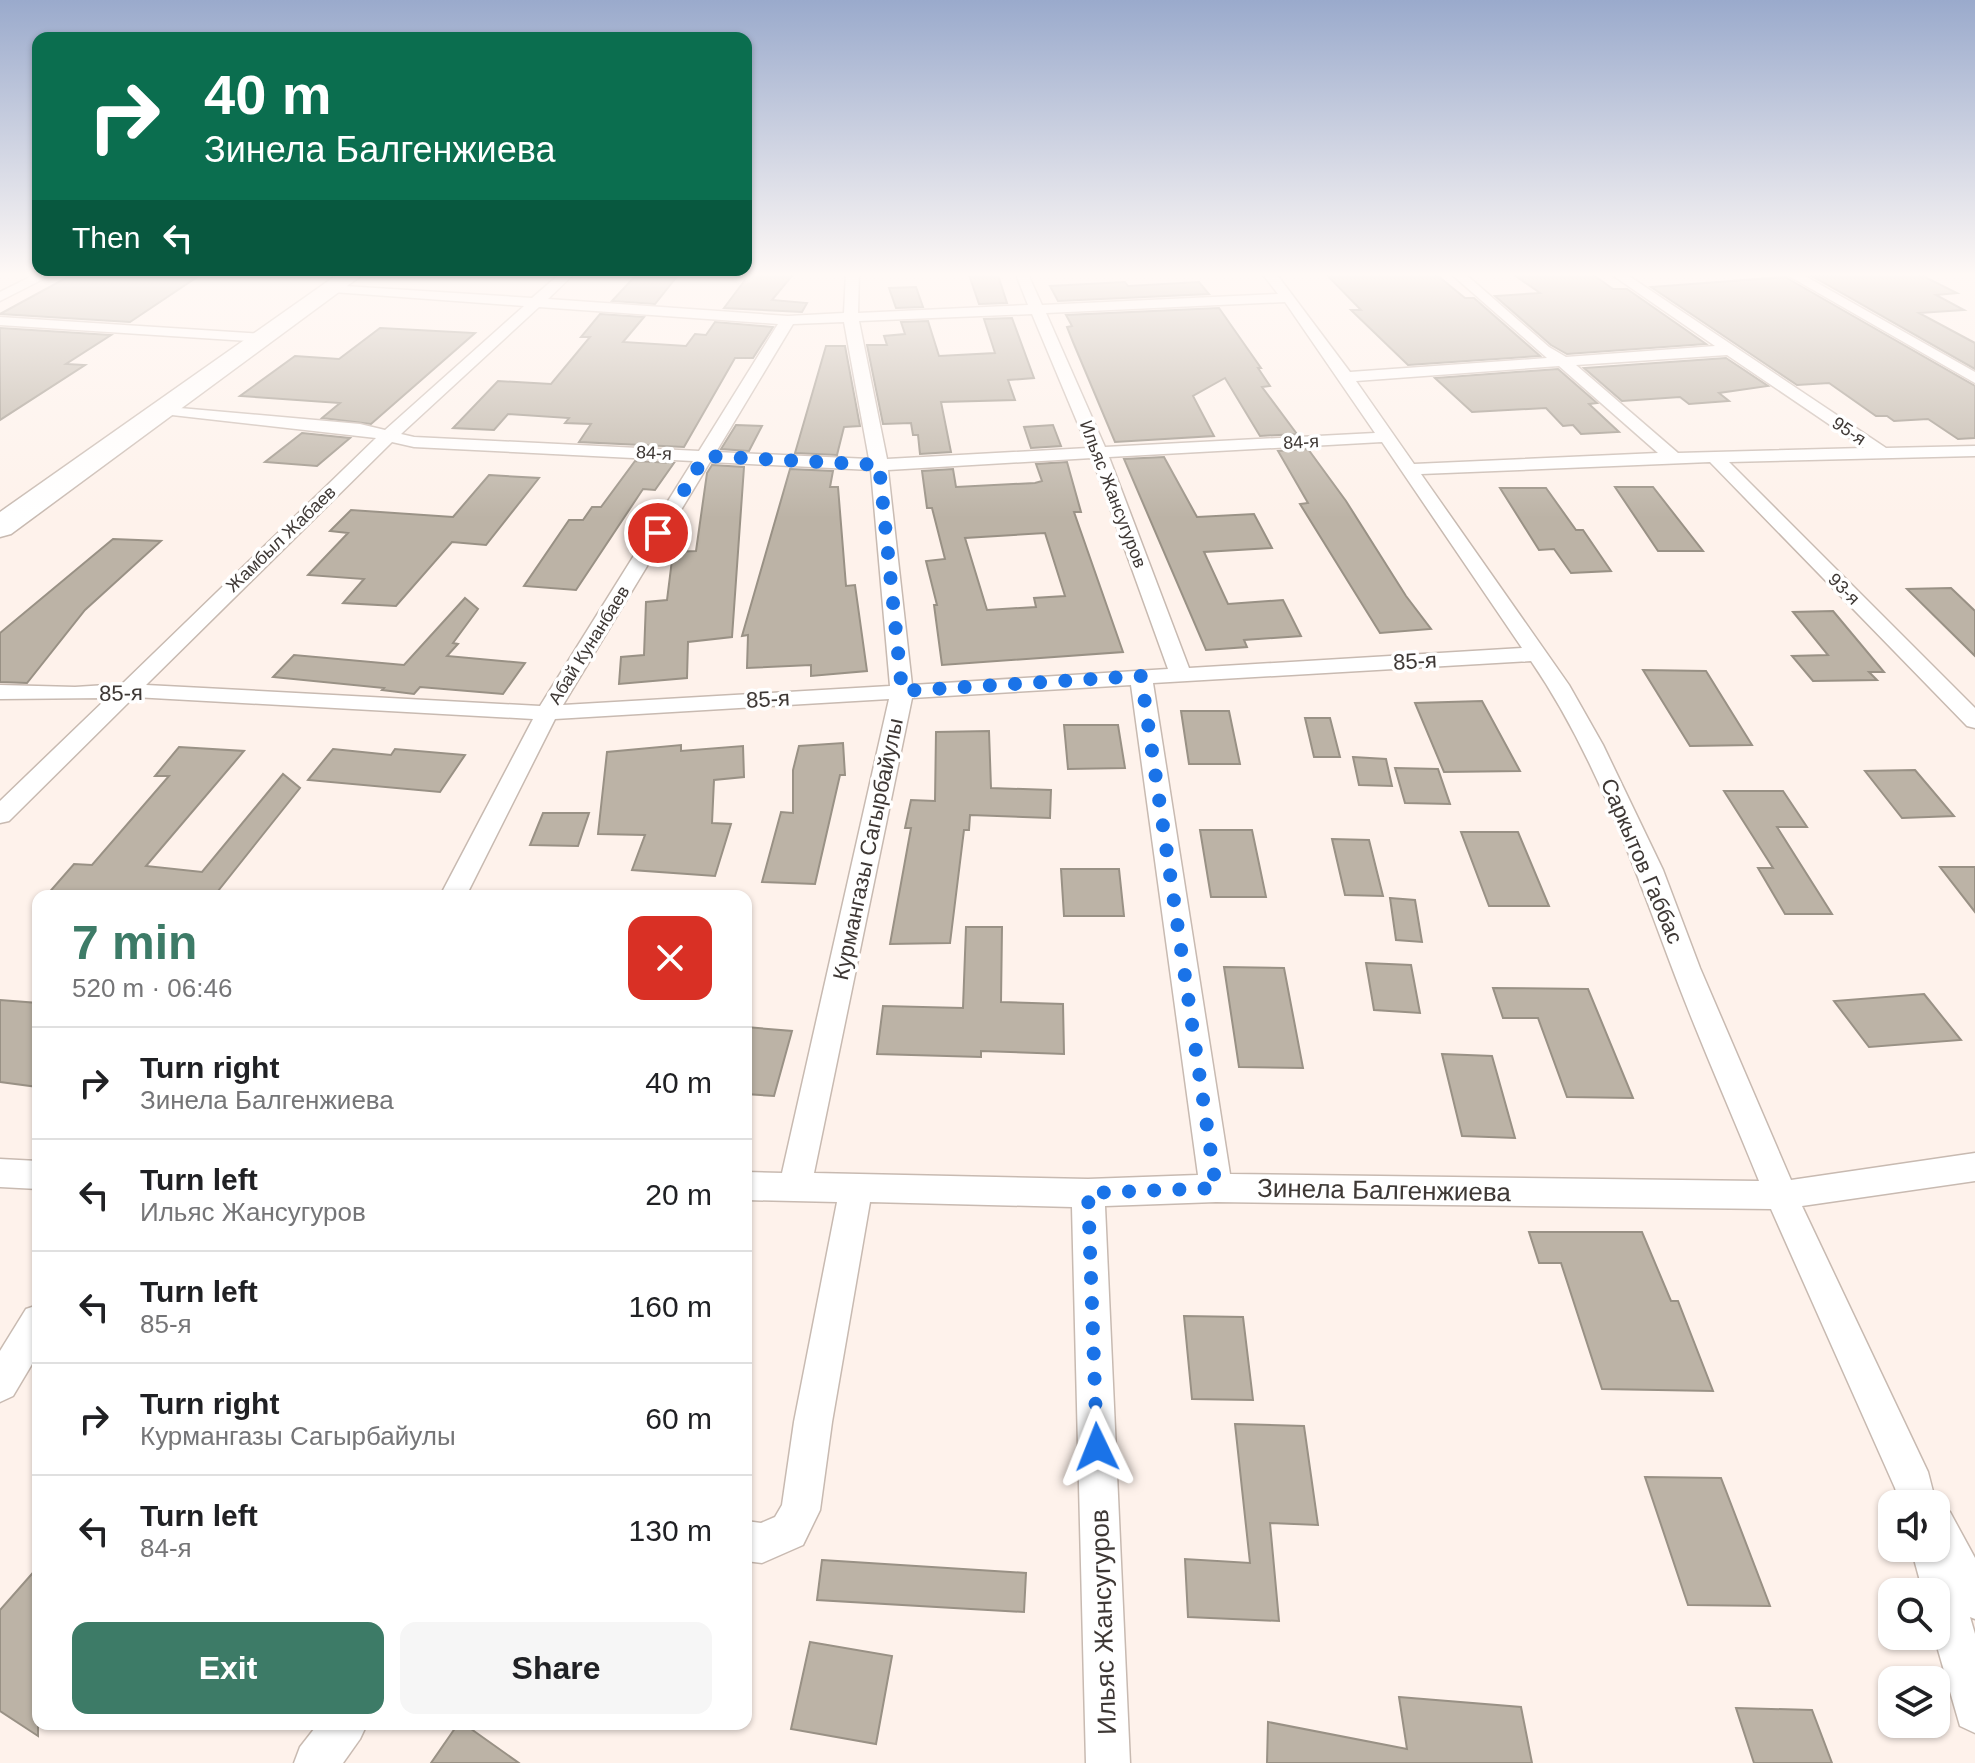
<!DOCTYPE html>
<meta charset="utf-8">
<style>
:root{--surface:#fff;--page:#f6f6f6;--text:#202124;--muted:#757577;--line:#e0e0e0;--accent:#3d7b67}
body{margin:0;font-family:Arial,sans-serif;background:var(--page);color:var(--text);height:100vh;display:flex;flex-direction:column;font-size:30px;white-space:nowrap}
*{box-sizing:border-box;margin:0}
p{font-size:26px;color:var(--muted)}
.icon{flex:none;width:44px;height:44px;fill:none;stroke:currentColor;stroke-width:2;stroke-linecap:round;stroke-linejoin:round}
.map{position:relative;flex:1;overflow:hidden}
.details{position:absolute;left:32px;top:890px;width:720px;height:840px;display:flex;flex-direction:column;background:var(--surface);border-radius:16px;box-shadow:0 2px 6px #0004}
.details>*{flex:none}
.top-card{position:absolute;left:32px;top:32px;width:720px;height:244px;border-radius:16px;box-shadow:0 2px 6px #0004;background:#0b6e4f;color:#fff;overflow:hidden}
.controls{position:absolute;left:1878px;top:1490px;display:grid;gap:16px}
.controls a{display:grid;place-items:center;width:72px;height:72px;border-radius:16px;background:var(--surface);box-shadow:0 2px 6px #0004;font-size:40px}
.pin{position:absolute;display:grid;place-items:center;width:68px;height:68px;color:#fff;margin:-34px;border:4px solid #fff;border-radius:50%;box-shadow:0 2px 8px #0007}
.me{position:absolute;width:88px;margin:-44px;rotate:358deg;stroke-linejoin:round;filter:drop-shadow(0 0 6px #0008)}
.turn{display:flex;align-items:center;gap:28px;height:168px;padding:0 40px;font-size:36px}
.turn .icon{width:104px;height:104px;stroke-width:2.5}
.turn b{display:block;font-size:56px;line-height:68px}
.then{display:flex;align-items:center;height:76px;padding:0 40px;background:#0003;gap:16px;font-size:30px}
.round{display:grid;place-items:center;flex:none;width:84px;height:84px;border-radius:16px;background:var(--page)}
.overview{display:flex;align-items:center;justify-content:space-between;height:136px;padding:0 40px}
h1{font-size:48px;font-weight:700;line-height:60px;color:var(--accent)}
.primary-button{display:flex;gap:16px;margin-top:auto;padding:16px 40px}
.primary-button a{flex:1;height:92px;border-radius:16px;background:var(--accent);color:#fff;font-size:32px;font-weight:700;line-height:92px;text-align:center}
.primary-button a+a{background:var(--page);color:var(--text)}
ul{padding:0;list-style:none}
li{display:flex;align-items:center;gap:24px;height:112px;padding:0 40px;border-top:2px solid var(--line)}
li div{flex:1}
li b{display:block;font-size:30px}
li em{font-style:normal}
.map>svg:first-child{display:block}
</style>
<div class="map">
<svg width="1975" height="1763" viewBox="0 0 1975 1763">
<rect width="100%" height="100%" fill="#fef2eb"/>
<!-- building -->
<g fill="#bcb3a6" stroke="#999185" stroke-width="2" fill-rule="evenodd">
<path d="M77,272H97L197,277L130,322L0,314Z"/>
<path d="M639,272L679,274L655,304L612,301Z"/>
<path d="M751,272H795L772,300L807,303L802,312L724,308Z"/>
<path d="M968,272H997L1007,303L979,304Z"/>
<path d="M1324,272H1433L1465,298H1474L1540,356L1408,365L1351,310H1361Z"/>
<path d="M1510,272H1589L1613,289H1627L1706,344L1567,354L1551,345L1495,296L1540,293Z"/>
<path d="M1868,272H1915L1957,293L1936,295L1964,310L1919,313L1975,343V369L1812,276Z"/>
<path d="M1785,277L1975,386V438L1958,439L1928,419L1894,421L1887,416H1876L1829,383L1797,385L1651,287Z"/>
<path d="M1125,282L1128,286L1199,282L1209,294L1058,301L1050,286Z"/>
<path d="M916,287L923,307L896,308L889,288Z"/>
<path d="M1219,308L1261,368H1258L1270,386L1262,387L1297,434L1260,436L1225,378L1193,396L1214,436L1115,442L1073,342L1067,327L1072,326L1066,315Z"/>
<path d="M600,314L644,317L623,342L686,346L695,334L706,335L715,322L773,327L753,358H735L684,447L579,442L591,424L565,423L569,418L508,414L494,430L453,428L498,381L551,384L590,337H581Z"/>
<path d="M1012,318L1034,378L1008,380L1015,400L941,402L951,452L920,454L918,435H913L911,423L883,424L867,345H887L884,336L905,334L901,322L928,321L939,356L995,353L984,319Z"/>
<path d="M0,328L111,335L66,364L85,365L0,420Z"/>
<path d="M380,328L475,333L371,424L322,418L340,403L240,396L295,356L339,359Z"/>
<path d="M826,346H845L860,426L844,427L837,455L795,453Z"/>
<path d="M1726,358L1768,386L1719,393L1729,401L1689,404L1680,397L1622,401L1584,368Z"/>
<path d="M1558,369L1597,403L1589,404L1619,432L1581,434L1573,425L1563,426L1546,408L1472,412L1435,378Z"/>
<path d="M736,425L762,426L749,451L721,449Z"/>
<path d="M1053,425L1061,446L1031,448L1024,427Z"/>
<path d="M302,433L350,438L317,466L265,462Z"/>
<path d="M1308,449L1346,501L1406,596L1431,629L1380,633L1300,504L1308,503L1278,451Z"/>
<path d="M1164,457L1197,517L1254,514L1272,548L1204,552L1228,604L1283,600L1301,636L1244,640L1247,647L1206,650L1124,459Z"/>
<path d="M635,461L674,463L655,490L643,489L576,590L524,586L569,520H583L592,507H601Z"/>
<path d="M1067,462L1081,512H1074L1123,652L942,665L934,605H937L926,561L945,559L932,508H927L922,471L953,469L956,487L1035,483L1042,481L1036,464ZM1045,533L1065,596L1034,598L1036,607L987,610L965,538Z"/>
<path d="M712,465L744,467L732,637L688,642L687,678L619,684L621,657L644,655L646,602L667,600L673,552L696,551L707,473Z"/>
<path d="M790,469L833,471L830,487H838L846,586L855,585L867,671L811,676V665L747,668L748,635L742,636Z"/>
<path d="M489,475L539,478L486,545L452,542L396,606L343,603L364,579L308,575L348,533L330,531L351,510L453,517Z"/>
<path d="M1615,487H1653L1703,551H1658Z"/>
<path d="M1500,488H1546L1576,530H1583L1611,571L1571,573L1554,549L1539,550Z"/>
<path d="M113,539L161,541L85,610L27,683L0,682V633Z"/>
<path d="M1951,588L1975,611V656L1907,589Z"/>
<path d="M465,598L478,609L453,643L458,644L447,656L525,663L503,694L420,687L414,694L382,690L384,688L273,677L294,655L404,665Z"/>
<path d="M1833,611L1884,672H1869L1877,680L1813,681L1792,656L1828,655L1793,612Z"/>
<path d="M1643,670L1706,671L1752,745L1690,746Z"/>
<path d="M1482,701L1520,771L1444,772L1415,703Z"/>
<path d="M1181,711H1229L1240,764H1189Z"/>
<path d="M1305,718H1330L1340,757H1314Z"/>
<path d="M1064,725H1118L1125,768L1068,769Z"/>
<path d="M989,731L991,788L1051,790L1050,818L970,815L969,830H964L950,943L890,944L911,828H905L911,800L935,801L936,732Z"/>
<path d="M843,743L845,775H840L815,884L762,882L781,812L793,813V770L799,746Z"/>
<path d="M681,745V751L743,746L744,777L714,780L712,823L731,824L715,876L632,870L645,835L598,834L607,752Z"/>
<path d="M179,747L244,751L146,866L202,872L283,774L300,788L214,896H46L74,864L92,865L169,776H155Z"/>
<path d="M333,749L391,755L395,749L465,755L440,792L308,780Z"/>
<path d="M1353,757L1386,759L1392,786L1359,785Z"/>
<path d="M1395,768L1438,769L1450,804L1405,803Z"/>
<path d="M1915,770L1954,816L1902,818L1865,771Z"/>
<path d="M1724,791H1783L1807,827H1777L1832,914H1785L1758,868H1773Z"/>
<path d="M543,813H589L578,846L530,845Z"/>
<path d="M1200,830H1252L1266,897H1211Z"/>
<path d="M1461,832H1518L1549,906H1489Z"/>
<path d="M1332,839L1369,840L1383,896L1345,895Z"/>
<path d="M1940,867H1975V912Z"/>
<path d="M1061,869H1119L1124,916H1064Z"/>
<path d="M1390,898L1415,900L1422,942L1396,940Z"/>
<path d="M966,927H1002L1001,1002L1063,1004L1064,1054L981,1051V1057L877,1054L883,1006L963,1008Z"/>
<path d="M1366,963L1411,965L1420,1013L1374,1010Z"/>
<path d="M1224,967L1284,968L1303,1068L1239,1067Z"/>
<path d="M1493,988L1588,989L1633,1098L1567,1097L1538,1018H1503Z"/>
<path d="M1924,994L1961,1040L1869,1047L1834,1001Z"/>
<path d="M0,1000L38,1003V1087L0,1082Z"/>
<path d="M746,1027L792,1031L774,1096L746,1094Z"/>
<path d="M1442,1054L1492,1056L1515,1138L1462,1136Z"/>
<path d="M1529,1232H1642L1671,1301H1678L1713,1391L1602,1389L1561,1263H1539Z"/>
<path d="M1184,1316L1243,1317L1253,1400L1192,1399Z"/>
<path d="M1235,1424L1304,1426L1318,1525L1270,1523L1279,1621L1188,1617L1185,1559L1250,1563Z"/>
<path d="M1645,1477L1721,1478L1770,1606L1688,1605Z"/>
<path d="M822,1560L1026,1573L1024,1612L817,1600Z"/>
<path d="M38,1567V1736L0,1711V1610Z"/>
<path d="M810,1642L892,1656L876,1744L791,1729Z"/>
<path d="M1399,1697L1521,1707L1532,1763H1267L1268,1722L1407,1749Z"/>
<path d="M1736,1708L1812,1710L1832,1763H1754Z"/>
<path d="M458,1724H464L519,1763H431Z"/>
</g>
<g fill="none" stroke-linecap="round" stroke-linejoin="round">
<defs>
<g id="street">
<path d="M40,272H57L0,301V292Z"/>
<path d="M562,272H576L548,299L788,316L844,313L846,272H859L858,313L1028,305L1015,272H1027L1042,305L1278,294L1261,272H1275L1350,372L1547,358L1449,272H1463L1549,347L1566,357L1715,346L1608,272H1623L1886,448L1975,446V456L1729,462L1975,708V728L1967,726L1710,462L1421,474L1569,685L1603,745L1663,870L1700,968L1791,1180L1975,1153V1181L1802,1206L1928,1472L1937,1507L1950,1512L1975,1558V1619L1970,1617L1975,1634V1733L1960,1726L1934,1636L1936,1592H1923L1911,1548H1936V1504H1900L1895,1488L1771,1209L1216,1202L1105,1206L1130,1763H1086L1072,1207L870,1202L832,1422L820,1510L803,1545L762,1563L746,1561V1521L761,1523L775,1517L782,1505L794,1422L837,1202L746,1200V1172L782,1173L889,699L555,719L466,896H440L533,719L134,697L9,821L0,823V801L107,698L0,699V685L75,687L122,684L376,438L163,414L157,412V406L360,424L385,430L524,306L333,292L328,291V285L532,298ZM1285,302L1375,433L1105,447L1046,313ZM539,307L778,324L699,451L414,437L401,434ZM1032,314L1088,448L887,459L859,321ZM844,322L869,459L716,452L793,324ZM1727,355L1864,448L1678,453L1576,365ZM1559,366L1658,453L1414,464L1356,381ZM392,442L414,447L693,461L540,706L146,685ZM1382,442L1522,648L1189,668L1109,457ZM1092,458L1168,669L912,685L888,470ZM710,462L871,470L890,686L563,705ZM1531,661C1594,753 1632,861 1671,965C1698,1038 1730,1109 1759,1181L1230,1174L1153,683ZM1131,685L1198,1175L1088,1179L814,1173L912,698Z"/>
<path d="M1782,272H1798L1975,372V383Z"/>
<path d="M0,317L265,334L272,338L265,342L0,325Z"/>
<path d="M0,1159L38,1161V1189L0,1187Z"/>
<path d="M38,1305V1354L13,1396L0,1402V1351L26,1309Z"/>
<path d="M318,1724H367L360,1739L343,1763H294L300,1747Z"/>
</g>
<path id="highway" d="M341,272H366L11,534L0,537V512Z"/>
</defs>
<!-- street casing -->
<use href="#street" stroke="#c8bab1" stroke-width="3"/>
<!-- highway casing -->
<use href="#highway" stroke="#c8bab1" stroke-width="3"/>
<!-- street -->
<use href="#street" fill="#fff" fill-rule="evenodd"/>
<!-- highway -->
<use href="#highway" fill="#fff" fill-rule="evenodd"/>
</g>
<!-- sky -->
<linearGradient id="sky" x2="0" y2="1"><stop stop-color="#9aaacc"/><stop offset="0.53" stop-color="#fff9f6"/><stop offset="1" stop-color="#fff9f6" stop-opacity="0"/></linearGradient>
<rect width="1975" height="518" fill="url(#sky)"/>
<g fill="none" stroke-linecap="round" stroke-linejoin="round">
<!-- route -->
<path stroke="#1a73e8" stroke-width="14" stroke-dasharray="0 25.2" d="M658,533L705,456L879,465L902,691L1141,676L1216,1188L1088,1193L1097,1447"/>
</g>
<g text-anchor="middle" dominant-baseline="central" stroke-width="7" stroke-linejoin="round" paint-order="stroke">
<!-- far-street labels -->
<g font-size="18" fill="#3e3835" stroke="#fff">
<text transform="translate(1849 431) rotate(34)">95-я</text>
<text transform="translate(1301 442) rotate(-3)">84-я</text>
<text transform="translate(654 453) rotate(3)">84-я</text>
<text transform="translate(1113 494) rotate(69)">Ильяс Жансугуров</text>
<text transform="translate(281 539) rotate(-44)">Жамбыл Жабаев</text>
<text transform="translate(1844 589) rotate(45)">93-я</text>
<text transform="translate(589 645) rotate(-58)">Абай Кунанбаев</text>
</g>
<!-- street labels -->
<g font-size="22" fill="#3e3835" stroke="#fff">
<text transform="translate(1415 661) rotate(-3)">85-я</text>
<text transform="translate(121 693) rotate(-1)">85-я</text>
<text transform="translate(768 699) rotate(-3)">85-я</text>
<text transform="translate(868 849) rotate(-78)">Курмангазы Сагырбайулы</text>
<text transform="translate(1642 861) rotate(67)">Саркытов Габбас</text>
</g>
<!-- near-street labels -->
<g font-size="26" fill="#3e3835" stroke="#fff">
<text transform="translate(1384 1190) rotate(1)">Зинела Балгенжиева</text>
<text transform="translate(1103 1622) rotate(-92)">Ильяс Жансугуров</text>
</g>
</g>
</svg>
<div class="controls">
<a><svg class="icon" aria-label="sound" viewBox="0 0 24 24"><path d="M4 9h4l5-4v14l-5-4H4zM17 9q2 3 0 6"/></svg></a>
<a><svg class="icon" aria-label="search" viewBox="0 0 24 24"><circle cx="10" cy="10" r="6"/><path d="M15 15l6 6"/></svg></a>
<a><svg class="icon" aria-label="layers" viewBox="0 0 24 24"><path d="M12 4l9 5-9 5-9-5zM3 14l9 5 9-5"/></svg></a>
</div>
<div class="pin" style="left:658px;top:533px;background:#d93025"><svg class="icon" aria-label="arrive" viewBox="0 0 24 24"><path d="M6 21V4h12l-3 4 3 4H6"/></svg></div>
<svg class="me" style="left:1097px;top:1447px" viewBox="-20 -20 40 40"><path d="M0-17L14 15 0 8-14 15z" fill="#1a73e8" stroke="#fff" stroke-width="4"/></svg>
<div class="top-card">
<div class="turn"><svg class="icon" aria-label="right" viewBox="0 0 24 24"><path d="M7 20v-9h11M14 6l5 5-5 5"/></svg><div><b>40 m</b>Зинела Балгенжиева</div></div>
<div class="then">Then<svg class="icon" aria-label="left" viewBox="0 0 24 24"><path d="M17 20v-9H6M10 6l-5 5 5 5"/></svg></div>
</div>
<section class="details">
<div class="overview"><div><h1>7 min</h1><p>520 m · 06:46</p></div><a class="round" style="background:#d93025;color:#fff"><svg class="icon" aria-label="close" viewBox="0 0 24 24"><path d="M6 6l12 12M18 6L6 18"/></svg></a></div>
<ul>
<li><svg class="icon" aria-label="right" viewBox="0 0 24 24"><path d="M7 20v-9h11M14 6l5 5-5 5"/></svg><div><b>Turn right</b><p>Зинела Балгенжиева</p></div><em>40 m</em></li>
<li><svg class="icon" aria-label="left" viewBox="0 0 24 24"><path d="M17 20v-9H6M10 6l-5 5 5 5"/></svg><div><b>Turn left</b><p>Ильяс Жансугуров</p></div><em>20 m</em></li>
<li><svg class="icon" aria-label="left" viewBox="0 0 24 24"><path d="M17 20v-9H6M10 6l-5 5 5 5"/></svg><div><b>Turn left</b><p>85-я</p></div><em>160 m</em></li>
<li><svg class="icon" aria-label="right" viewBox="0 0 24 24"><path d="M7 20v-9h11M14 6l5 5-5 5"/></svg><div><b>Turn right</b><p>Курмангазы Сагырбайулы</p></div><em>60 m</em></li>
<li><svg class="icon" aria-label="left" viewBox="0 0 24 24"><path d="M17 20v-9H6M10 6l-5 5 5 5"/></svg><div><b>Turn left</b><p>84-я</p></div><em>130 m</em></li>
</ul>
<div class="primary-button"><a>Exit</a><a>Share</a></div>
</section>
</div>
